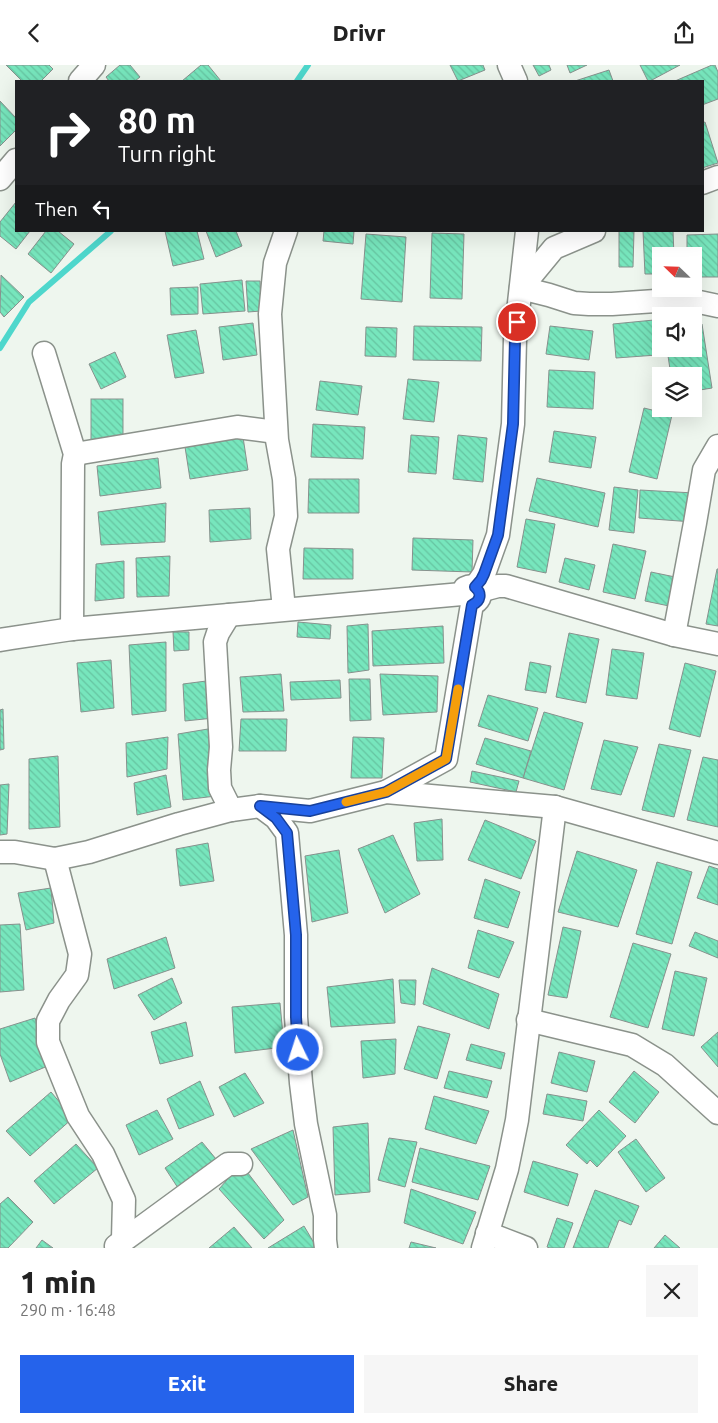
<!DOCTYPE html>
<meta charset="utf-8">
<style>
:root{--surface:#fff;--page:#f6f6f6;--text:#222;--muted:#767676;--accent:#2563eb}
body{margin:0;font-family:Ubuntu,sans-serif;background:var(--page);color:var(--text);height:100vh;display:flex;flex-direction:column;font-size:19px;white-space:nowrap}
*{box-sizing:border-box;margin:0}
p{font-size:16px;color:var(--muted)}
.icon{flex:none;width:28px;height:28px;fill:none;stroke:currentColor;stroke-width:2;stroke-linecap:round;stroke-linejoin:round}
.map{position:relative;height:1183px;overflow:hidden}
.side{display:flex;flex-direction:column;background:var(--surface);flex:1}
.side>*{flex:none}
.top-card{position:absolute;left:15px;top:15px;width:689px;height:152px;border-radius:0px;box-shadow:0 5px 20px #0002;background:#202124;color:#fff;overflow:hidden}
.needle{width:32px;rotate:293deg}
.fabs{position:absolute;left:652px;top:182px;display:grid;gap:10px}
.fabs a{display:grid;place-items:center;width:50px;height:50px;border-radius:0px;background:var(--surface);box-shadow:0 5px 20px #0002;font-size:25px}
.pin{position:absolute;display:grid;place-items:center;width:42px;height:42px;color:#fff;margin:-21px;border:2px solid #fff;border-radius:50%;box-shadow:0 1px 5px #0007}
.me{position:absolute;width:55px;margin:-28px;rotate:356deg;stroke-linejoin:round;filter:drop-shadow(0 0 4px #0008)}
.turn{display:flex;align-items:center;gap:18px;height:105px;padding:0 20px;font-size:22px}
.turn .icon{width:65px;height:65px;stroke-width:2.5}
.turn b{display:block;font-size:35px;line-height:42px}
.then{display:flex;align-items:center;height:48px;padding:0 20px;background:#0003;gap:10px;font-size:19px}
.round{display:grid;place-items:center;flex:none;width:52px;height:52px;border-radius:0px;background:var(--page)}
.head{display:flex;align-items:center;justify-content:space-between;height:85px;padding:0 20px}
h1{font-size:30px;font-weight:800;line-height:38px}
.action{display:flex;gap:10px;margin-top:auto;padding:10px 20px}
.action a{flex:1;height:58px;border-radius:0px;background:var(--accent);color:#fff;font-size:20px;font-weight:800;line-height:58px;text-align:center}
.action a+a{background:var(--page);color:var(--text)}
header{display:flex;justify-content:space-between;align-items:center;height:65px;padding:0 20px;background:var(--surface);font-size:22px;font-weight:800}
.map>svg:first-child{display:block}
</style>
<header><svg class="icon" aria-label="back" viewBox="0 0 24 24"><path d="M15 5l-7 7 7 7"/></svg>Drivr<svg class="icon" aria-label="share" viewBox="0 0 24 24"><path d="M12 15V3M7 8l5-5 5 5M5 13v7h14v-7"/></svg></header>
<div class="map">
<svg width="718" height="1183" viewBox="0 0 718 1183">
<defs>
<pattern id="building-back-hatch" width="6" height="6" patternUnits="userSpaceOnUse" patternTransform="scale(1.25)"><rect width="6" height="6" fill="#77e6bd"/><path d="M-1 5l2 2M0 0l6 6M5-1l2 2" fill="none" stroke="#66c4a1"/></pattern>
</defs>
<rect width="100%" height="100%" fill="#eef6ee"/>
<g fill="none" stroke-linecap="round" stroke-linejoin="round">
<!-- stream -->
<g stroke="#4ed7cc" stroke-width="6">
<path d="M297,16L308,0"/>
<path d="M0,283L29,237L111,166"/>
</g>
</g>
<!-- building -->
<g fill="url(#building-back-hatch)" stroke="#87918d">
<path d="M6,0H49L53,4L41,16H22Z"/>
<path d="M120,0H130L140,12L135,16H109L106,12Z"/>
<path d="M201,0H208L221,16H182Z"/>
<path d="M450,0H483L485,5L458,16Z"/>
<path d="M533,0H549L551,5L539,11Z"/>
<path d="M567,0H587L570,8Z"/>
<path d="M640,0H680L650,16H648Z"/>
<path d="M712,0H715L718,7V34L702,40V16H675Z"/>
<path d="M609,5L613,16H575Z"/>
<path d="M0,36L16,53V65L0,81Z"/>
<path d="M705,57L718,98L702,103V58Z"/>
<path d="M16,137V166H30L16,184L0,171V157Z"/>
<path d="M46,166H58L74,179L51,208L28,189Z"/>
<path d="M165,166H197L204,194L173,201Z"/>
<path d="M206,166H236L242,181L216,192Z"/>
<path d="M324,166H354L353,179L323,176Z"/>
<path d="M619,166H634L633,202H619Z"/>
<path d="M643,166H673L674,191H661V209H645Z"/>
<path d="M432,168L464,169L462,234L430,233Z"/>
<path d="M366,169L406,172L402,237L361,234Z"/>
<path d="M718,169V212H694V191H687V170Z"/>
<path d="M1,210L24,232L4,252L0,247Z"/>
<path d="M242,215L245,246L203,249L200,219Z"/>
<path d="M246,216H260L261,246L248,247Z"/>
<path d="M198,222V249L171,250L170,223Z"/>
<path d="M654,255L657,290L616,293L613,259Z"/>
<path d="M253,258L257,290L223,295L219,262Z"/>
<path d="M702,259L712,323L694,326V311H671L667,284H694V260Z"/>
<path d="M414,261L482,262L481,296L413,295Z"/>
<path d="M550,261L593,266L589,295L546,289Z"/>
<path d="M366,262L397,263L396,292L365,291Z"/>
<path d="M196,265L204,308L175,313L167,270Z"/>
<path d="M115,287L126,312L101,324L89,299Z"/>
<path d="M549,305L595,307L593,344L547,342Z"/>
<path d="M408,314L439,317L434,357L403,354Z"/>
<path d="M320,316L362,321L358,350L316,345Z"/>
<rect x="91" y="334" width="32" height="41"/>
<path d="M644,343L672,350L657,414L629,407Z"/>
<path d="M313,359L365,362L363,394L311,392Z"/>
<path d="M554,366L596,372L591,403L549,397Z"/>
<path d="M411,370L439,372L436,409L408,407Z"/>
<path d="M458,370L487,373L483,417L453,414Z"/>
<path d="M243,372L248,405L190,414L185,382Z"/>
<path d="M158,393L161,423L100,431L97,401Z"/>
<path d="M537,413L605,428L598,462L529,446Z"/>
<path d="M309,414H359V448H308Z"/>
<path d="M614,422L638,425L634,468L609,465Z"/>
<path d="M640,425L694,428L693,457L639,453Z"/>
<path d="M166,438L165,477L101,480L98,447Z"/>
<path d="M250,443L251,474L210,477L209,445Z"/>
<path d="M526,454L555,459L546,508L517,502Z"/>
<path d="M413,473L473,475L472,507L412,505Z"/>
<path d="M613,479L646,486L635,534L603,527Z"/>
<path d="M304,483L353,484V514H303Z"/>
<path d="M170,491L169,531L137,532L136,493Z"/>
<path d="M565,493L595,500L589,525L559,517Z"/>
<path d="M124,496V533L95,536L96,499Z"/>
<path d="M717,504H718V561L706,559Z"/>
<path d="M651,507L680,513L674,542L645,536Z"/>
<path d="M298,557L331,560L330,574L297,572Z"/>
<path d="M368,559L369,605L348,608L347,561Z"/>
<path d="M443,561L444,598L373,601L372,566Z"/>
<path d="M173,567H189V585L174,586Z"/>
<path d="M569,568L599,574L586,638L556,632Z"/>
<path d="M166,577V646L132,650L129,580Z"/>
<path d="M612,584L644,588L637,634L606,630Z"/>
<path d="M111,595L114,643L81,647L77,598Z"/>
<path d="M530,597L551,601L546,628L525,625Z"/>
<path d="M685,598L716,606L700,672L669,664Z"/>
<path d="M281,609L284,646L243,647L240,612Z"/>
<path d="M380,609L438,611L437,647L383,650Z"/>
<path d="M349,614H370L371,655L350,656Z"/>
<path d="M214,615V653L185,656L183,619Z"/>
<path d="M340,615L341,633L291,635L290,617Z"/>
<path d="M488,630L538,643L528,676L478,661Z"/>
<path d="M3,644L4,684L0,685V645Z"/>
<path d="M544,647L583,658L564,725L523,713Z"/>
<path d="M241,654H287L286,686H239Z"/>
<path d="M214,663L216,731L183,735L178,669Z"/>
<path d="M168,672L167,704L127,712L126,678Z"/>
<path d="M353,672L384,673L382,713H351Z"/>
<path d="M485,673L531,686L523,713L476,699Z"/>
<path d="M604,675L638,682L621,730L591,724Z"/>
<path d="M659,679L691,685L674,752L642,745Z"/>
<path d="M58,691L60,762L29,764V694Z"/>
<path d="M703,692L718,695V762L687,755Z"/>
<path d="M472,706L519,716L516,727L470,717Z"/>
<path d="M166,710L171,742L137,750L134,718Z"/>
<path d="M9,719L7,769L0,770V720Z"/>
<path d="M442,754L443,795L417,796L414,758Z"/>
<path d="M485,755L536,776L521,814L468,795Z"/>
<path d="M393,770L420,829L385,848L358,784Z"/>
<path d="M208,778L214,816L180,821L176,784Z"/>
<path d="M339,785L348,848L312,857L305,791Z"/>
<path d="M577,786L637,805L618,862L558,847Z"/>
<path d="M657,797L692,807L672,879L636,869Z"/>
<path d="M709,801L718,804V840L697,833Z"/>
<path d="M485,814L520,827L508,863L474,853Z"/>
<path d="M51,823L54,858L26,865L18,828Z"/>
<path d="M20,859L24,925L0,927V860Z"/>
<path d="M563,862L581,866L567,933L548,930Z"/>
<path d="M478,865L514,877L499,913L468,903Z"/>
<path d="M695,867L718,876V893L689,881Z"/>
<path d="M166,872L175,903L114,924L107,894Z"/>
<path d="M633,878L671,889L648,963L610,952Z"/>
<path d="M432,903L499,929L489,964L423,939Z"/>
<path d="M675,906L707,913L694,971L662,964Z"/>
<path d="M172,913L182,938L154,955L138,930Z"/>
<path d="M393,914L395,958L331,962L327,922Z"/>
<path d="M399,915H416L415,940L401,938Z"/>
<path d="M280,938L284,982L235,988L232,942Z"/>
<path d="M35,953L50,1000L10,1017L0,989V964Z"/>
<path d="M186,957L193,991L160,999L151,967Z"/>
<path d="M418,961L450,969L437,1014L404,1004Z"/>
<path d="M718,967V1002L701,982Z"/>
<path d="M396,974L395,1009L363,1013L361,976Z"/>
<path d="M471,979L505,988L501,1004L466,995Z"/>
<path d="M559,987L595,996L587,1027L551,1018Z"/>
<path d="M449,1006L492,1016L487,1033L444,1023Z"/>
<path d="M634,1006L659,1027L635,1058L609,1037Z"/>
<path d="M245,1008L264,1038L234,1052L219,1022Z"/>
<path d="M200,1016L214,1050L179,1064L167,1034Z"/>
<path d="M51,1027L73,1053L30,1091L6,1066Z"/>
<path d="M547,1029L587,1036L583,1056L543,1049Z"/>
<path d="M434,1031L489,1046L476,1079L425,1064Z"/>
<path d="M157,1045L173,1074L139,1090L126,1060Z"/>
<path d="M599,1045L626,1071L597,1102L590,1095L587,1099L566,1080Z"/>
<path d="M368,1058L370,1127L335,1130L333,1062Z"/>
<path d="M293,1065L308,1132L293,1140L251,1084Z"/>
<path d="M389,1073L417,1077L405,1122L378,1115Z"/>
<path d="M636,1074L665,1113L646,1127L618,1087Z"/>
<path d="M202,1077L216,1094L178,1123L165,1103Z"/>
<path d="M76,1079L98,1103L54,1139L34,1116Z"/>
<path d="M420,1083L490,1101L478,1135L412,1117Z"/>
<path d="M533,1096L578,1109L568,1141L524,1127Z"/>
<path d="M241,1099L284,1155L264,1174L219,1124Z"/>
<path d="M411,1124L476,1147L463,1179L404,1158Z"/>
<path d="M595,1125L639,1141L631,1160L619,1155L608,1183H573Z"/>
<path d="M8,1132L33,1157L8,1183H0V1139Z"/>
<path d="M557,1153L573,1158L564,1183H550L547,1182Z"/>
<path d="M304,1161L317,1183H268Z"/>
<path d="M234,1162L252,1183H209Z"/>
<path d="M665,1170L680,1183H654Z"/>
<path d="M42,1175L53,1183H36Z"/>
<path d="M411,1177L436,1183H409Z"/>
</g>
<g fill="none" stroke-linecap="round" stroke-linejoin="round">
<defs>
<g id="minor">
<path d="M509,0L516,16"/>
<path d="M80,16L94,0"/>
<path d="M0,114L16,95"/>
<path d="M702,118L718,112"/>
<path d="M594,166L554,183L521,223L549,230L574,238L589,239H612L685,234L718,241"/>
<path d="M44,288L75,389L73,399L72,564"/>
<path d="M75,389L237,362L276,367"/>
<path d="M475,522L484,509L498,470L513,359L515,274L527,166"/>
<path d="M479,526L498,521H506L674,570L718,579"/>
<path d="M284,544L278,484L286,451L284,414L277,375L270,249L275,198L286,166"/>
<path d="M229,550L218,568L215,577L221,682L219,705L220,723L231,745"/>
<path d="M674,570L695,458L704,405L718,381"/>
<path d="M0,575L12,573L72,564L462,529"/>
<path d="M386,727L446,694L472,539C487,533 479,516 465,523"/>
<path d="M260,741L276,753L287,768L296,870V952L301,1018L306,1059L325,1150V1175L326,1183"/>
<path d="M0,787H15L55,794L89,787L179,759L231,745L260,741L310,746L386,727L555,742L718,788"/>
<path d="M55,794L80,889L77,910L59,935L48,956V977L78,1051L103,1089L124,1135L123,1174"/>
<path d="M528,955L632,980L665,1000L718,1048"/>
<path d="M487,1168L526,1183"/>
<path d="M116,1181L228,1099H241"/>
<path d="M483,1183L507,1104L517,1055L555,742"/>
</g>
</defs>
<!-- minor casing -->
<use href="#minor" stroke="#8b928b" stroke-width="25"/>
<!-- minor -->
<use href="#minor" stroke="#fff" stroke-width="22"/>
</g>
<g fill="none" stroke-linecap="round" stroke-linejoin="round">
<defs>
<path id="route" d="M298,985L296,952V870L287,768L276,753L260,741L310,746L386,727L446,694L472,540C481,536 482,528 475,522L481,515L484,509L498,470L513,359L515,274L517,257"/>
</defs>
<!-- route casing -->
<use href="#route" stroke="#184099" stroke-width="12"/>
<!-- route -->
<use href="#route" stroke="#2563eb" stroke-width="9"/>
<!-- slow -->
<path stroke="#f59e0b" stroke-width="9" d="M346,737L386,727L446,694L458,624"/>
</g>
</svg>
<div class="fabs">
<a><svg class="needle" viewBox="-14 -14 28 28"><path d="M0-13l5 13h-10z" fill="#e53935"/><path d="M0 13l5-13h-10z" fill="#767676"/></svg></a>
<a><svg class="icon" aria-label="sound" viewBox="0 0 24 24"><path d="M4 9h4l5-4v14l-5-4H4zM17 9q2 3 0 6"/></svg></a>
<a><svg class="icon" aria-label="layers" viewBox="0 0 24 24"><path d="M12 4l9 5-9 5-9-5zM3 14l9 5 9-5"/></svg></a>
</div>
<div class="pin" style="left:517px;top:257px;background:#d93025"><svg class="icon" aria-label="arrive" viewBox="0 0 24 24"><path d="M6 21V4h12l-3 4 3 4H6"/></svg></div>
<svg class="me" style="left:298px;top:985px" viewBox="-20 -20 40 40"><circle r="17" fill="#2563eb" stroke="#fff" stroke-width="3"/><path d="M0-11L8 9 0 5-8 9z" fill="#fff"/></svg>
<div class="top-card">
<div class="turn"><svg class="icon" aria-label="right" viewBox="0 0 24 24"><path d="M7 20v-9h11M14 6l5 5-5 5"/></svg><div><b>80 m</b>Turn right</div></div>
<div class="then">Then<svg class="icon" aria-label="left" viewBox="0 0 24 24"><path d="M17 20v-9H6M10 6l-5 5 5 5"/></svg></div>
</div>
</div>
<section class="side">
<div class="head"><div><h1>1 min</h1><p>290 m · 16:48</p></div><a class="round"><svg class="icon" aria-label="close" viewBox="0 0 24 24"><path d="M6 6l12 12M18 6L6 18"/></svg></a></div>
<div class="action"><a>Exit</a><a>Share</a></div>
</section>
